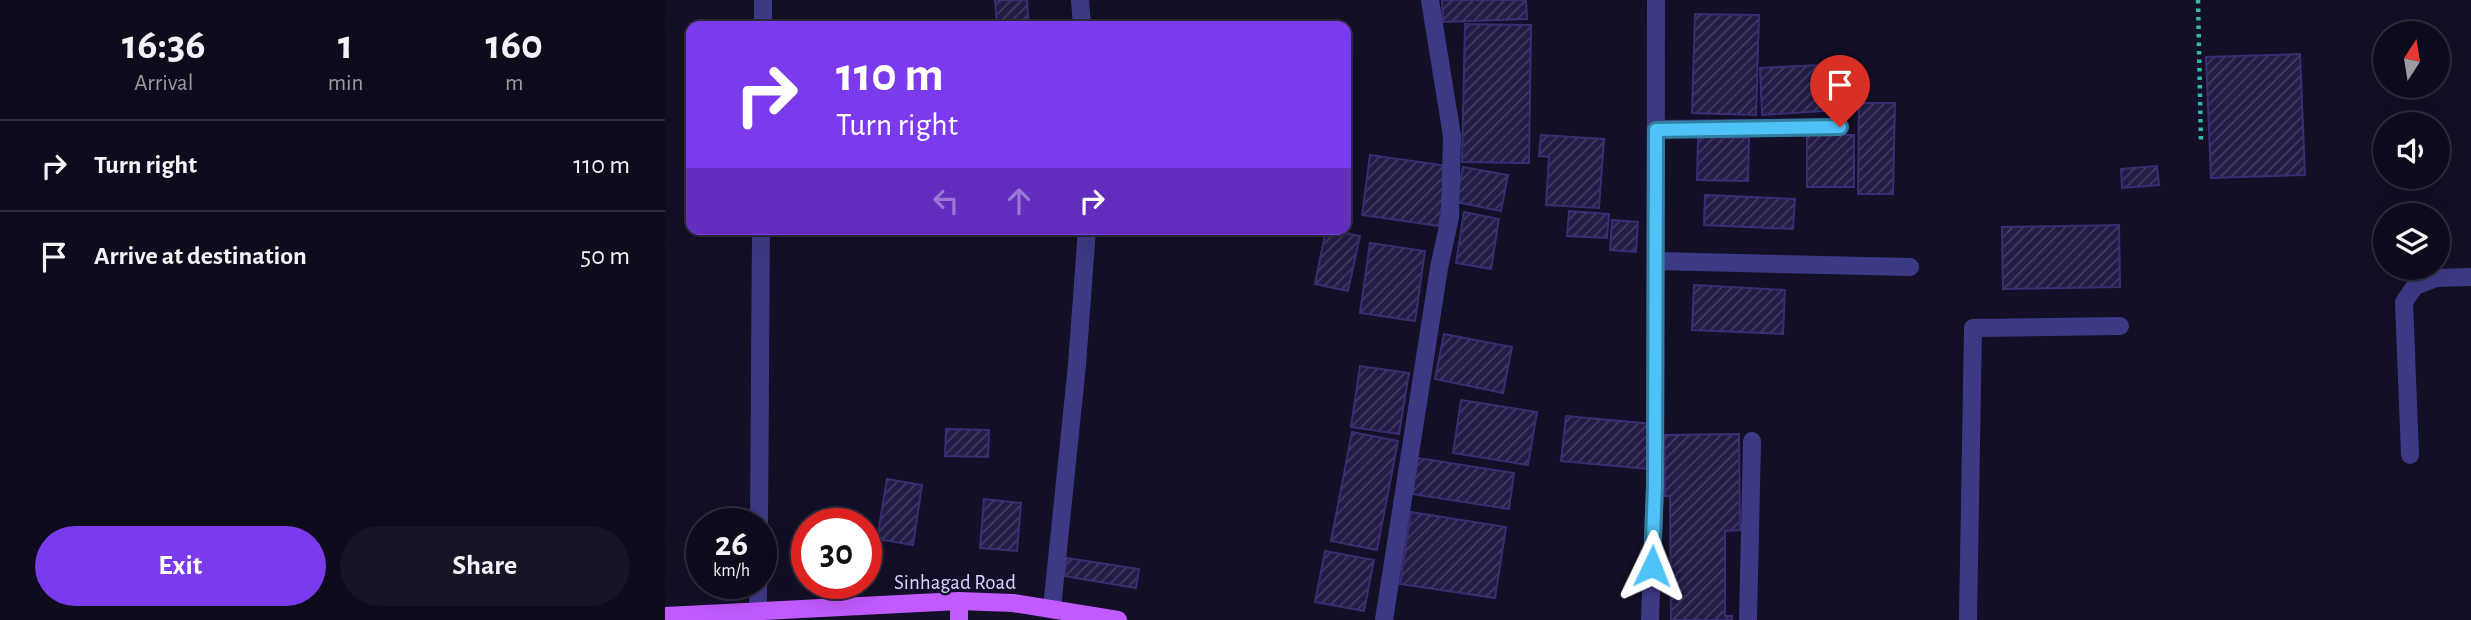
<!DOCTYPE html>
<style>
:root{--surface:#0e0b1c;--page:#171425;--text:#f1f3f6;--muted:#9b9ba3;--line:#2e2b3b;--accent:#7c3aed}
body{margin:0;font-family:"Alegreya Sans",sans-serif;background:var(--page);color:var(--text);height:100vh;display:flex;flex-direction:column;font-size:26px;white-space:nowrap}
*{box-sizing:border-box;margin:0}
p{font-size:23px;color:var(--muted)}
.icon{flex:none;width:38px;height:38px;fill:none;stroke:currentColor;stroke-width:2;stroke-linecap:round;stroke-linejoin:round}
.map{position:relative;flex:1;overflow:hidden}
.side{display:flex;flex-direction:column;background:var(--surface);width:665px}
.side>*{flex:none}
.guide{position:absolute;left:21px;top:21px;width:665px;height:214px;border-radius:14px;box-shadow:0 7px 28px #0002,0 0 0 2px var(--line);background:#7c3aed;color:#fff;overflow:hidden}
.needle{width:46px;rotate:12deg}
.tools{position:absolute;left:1708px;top:21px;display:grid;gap:14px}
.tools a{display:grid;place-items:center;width:77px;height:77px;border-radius:50%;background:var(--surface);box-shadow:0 7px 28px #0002,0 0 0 2px var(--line);font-size:35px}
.speed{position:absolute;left:21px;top:508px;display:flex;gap:14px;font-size:35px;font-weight:700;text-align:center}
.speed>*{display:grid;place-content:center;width:91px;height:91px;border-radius:50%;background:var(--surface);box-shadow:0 7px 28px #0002,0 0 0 2px var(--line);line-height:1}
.speed small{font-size:18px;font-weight:400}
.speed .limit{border:10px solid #d22;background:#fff;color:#111}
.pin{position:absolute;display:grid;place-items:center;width:60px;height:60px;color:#fff;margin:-72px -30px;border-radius:50% 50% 50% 0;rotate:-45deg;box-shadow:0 0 7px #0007}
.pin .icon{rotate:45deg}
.me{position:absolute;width:77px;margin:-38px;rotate:2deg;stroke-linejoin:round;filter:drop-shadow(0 0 5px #0008)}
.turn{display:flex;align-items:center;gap:24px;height:147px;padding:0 35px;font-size:32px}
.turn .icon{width:91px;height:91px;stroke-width:2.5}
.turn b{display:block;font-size:49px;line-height:60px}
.lanes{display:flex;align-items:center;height:66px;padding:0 35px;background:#0003;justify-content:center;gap:35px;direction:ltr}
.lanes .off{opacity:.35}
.eta{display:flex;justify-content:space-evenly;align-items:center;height:119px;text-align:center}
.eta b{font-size:42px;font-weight:700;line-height:49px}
.primary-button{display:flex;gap:14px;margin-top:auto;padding:14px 35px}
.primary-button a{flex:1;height:80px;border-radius:42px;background:var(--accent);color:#fff;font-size:28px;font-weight:700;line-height:80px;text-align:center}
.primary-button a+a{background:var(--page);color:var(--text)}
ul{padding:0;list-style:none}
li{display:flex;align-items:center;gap:21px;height:91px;padding:0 35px;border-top:2px solid var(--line)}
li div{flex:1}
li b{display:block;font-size:26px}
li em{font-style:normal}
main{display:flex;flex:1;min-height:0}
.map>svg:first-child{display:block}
</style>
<main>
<section class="side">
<div class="eta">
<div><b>16:36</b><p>Arrival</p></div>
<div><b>1</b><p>min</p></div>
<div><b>160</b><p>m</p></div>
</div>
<ul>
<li><svg class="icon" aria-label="right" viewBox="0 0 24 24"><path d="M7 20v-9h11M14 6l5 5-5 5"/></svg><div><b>Turn right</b></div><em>110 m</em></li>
<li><svg class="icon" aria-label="arrive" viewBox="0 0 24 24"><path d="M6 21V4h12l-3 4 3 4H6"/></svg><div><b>Arrive at destination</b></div><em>50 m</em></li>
</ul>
<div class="primary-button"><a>Exit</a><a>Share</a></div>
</section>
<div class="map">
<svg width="1806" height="620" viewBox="0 0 1806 620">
<defs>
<pattern id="building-hatch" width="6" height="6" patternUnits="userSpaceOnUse" patternTransform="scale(1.75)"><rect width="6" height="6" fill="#241b47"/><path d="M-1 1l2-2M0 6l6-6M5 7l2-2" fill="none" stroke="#433b63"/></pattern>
</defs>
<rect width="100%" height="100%" fill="#130f26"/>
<!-- building -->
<g fill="url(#building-hatch)" stroke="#3b2d73" stroke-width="2">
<path d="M330,0H362L364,26H332Z"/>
<path d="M777,0H861L862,19L778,22Z"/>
<path d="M1030,14L1094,15L1091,115L1027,113Z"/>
<path d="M800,24L866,25L864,163L797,162Z"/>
<path d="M1635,54L1640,175L1546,178L1541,57Z"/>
<path d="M1155,65L1158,111L1097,115L1095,68Z"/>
<path d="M1194,103H1230L1228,194H1193Z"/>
<path d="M876,135L939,139L934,208L881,205L884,157L874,156Z"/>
<rect x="1142" y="135" width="47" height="52"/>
<path d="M1033,137L1084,138L1083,181L1032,180Z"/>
<path d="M705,155L783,166L774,226L697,215Z"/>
<path d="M1492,166L1494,185L1457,188L1456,169Z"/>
<path d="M798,167L843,175L836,211L791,202Z"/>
<path d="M1040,195L1130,199L1128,229L1039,225Z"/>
<path d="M904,211L944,214L942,238L902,236Z"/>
<path d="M799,212L834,219L826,269L791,263Z"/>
<path d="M947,220L973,222L971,252L945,250Z"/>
<path d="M1454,225L1455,287L1338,289L1337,227Z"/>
<path d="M661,229L695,236L683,291L650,284Z"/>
<path d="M705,243L760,251L750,321L695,313Z"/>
<path d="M1029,285L1120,290L1118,334L1027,330Z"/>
<path d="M779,334L847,347L838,393L770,379Z"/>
<path d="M695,366L744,373L734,434L686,427Z"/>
<path d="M796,400L872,412L863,465L788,453Z"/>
<path d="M901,416L988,424L983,469L896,461Z"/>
<path d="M281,429L324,430L323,457L280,456Z"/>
<path d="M687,432L733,441L712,550L666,541Z"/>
<path d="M1074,434L1075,530L1060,531V616H1067V620H1006L1005,496H1000L999,435Z"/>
<path d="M753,458L849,473L844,509L747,494Z"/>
<path d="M222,479L257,485L248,545L212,539Z"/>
<path d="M319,499L356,503L352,551L315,548Z"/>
<path d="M746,512L841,527L830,598L735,584Z"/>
<path d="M660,551L709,560L699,611L650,602Z"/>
<path d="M402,558L474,569L471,588L399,576Z"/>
</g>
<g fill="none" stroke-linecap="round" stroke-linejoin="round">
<!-- path -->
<path stroke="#2fb8b0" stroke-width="4.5" stroke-dasharray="3.5 5" stroke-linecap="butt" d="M1533,0L1536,144"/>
<!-- minor -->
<g stroke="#3d3a85" stroke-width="18">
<path d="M415,0L417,26"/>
<path d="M98,26V0"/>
<path d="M991,129L1175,127"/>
<path d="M991,261L1245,267"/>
<path d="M1745,455L1739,302L1750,286L1771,278L1806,277"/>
<path d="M94,523L96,229"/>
<path d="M387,608L412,365L422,229"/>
<path d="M93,612V583"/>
<path d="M719,620L774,268L785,217L787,136L765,0"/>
<path d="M985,620L990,485L991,0"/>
<path d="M1083,620L1087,441"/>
<path d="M1303,620L1308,328L1455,326"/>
</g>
<!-- major -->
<g stroke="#c25bff" stroke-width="18">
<path d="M0,616L294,601L348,603L453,620"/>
<path d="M294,620V601"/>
</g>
</g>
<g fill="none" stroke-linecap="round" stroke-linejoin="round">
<defs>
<path id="route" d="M987,566L990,485L991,130L1175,127"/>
</defs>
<!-- route casing -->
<use href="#route" stroke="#337fa1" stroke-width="18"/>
<!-- route -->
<use href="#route" stroke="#4fc3f7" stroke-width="12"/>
</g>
<g text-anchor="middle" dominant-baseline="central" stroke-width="5" stroke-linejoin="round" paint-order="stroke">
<!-- street labels -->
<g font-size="21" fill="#d9d4ff" stroke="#130f26">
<text x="290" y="582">Sinhagad Road</text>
</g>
</g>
</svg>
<div class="tools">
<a><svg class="needle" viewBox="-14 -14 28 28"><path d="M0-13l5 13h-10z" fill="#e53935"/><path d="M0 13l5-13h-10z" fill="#9b9ba3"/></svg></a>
<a><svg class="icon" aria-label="sound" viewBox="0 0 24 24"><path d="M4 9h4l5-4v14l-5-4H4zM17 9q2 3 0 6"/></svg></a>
<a><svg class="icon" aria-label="layers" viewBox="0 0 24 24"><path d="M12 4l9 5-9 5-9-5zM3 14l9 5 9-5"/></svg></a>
</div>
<div class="speed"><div>26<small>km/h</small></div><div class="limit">30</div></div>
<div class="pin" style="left:1175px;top:127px;background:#d93025"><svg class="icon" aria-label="arrive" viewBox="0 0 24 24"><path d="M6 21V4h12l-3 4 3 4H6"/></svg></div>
<svg class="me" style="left:987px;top:566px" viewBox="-20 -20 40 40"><path d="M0-17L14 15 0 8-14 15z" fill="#4fc3f7" stroke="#fff" stroke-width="4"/></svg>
<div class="guide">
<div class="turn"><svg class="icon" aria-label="right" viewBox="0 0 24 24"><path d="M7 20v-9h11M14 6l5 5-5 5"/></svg><div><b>110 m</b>Turn right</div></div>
<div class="lanes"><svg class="icon off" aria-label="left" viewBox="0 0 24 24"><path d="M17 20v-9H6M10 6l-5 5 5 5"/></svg><svg class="icon off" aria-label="ahead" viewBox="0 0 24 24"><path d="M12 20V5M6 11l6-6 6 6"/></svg><svg class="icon" aria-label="right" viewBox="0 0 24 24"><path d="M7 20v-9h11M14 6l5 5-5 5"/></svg></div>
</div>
</div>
</main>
